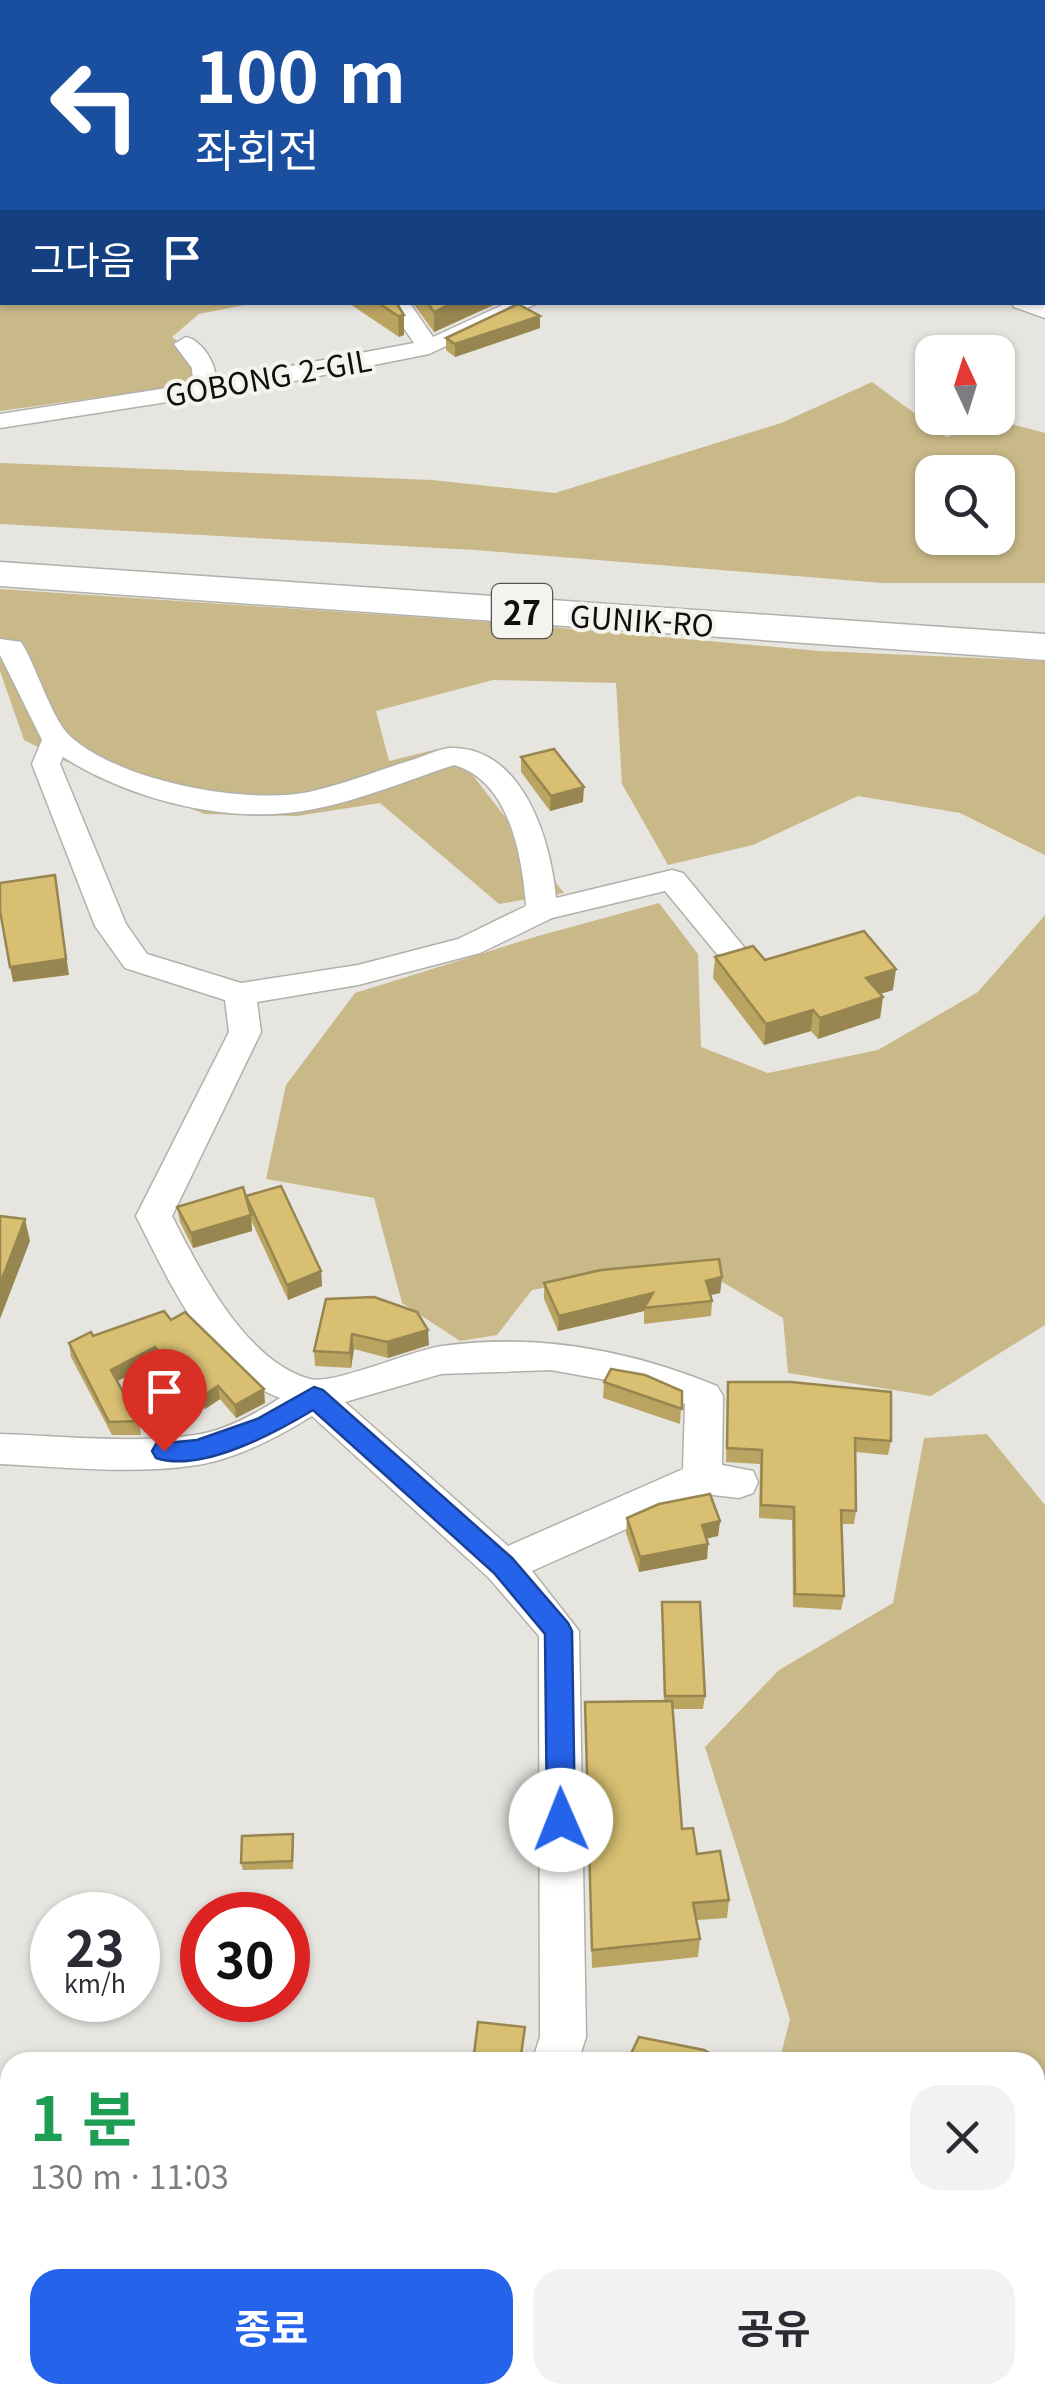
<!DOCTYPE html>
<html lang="ko">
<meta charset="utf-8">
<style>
:root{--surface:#fff;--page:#f2f2f3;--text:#2b2b33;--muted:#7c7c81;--accent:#2563eb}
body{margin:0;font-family:Georgia,"Noto Sans KR",serif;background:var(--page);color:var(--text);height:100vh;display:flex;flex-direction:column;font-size:38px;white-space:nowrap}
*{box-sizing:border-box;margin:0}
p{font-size:32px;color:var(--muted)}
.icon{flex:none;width:55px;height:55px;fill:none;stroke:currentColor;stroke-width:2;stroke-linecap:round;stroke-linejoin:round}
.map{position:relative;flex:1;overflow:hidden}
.side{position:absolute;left:0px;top:2052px;width:1045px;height:352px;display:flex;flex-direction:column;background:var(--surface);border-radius:30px 30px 0 0;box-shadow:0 2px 8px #0004}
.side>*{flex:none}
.banner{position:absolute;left:0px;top:0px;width:1045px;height:305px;box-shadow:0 2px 8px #0004;background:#1a4fa0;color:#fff;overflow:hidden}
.needle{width:65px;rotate:356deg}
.buttons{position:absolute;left:915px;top:335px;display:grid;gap:20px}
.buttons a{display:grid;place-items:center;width:100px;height:100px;border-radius:20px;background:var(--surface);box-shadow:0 2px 8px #0004;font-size:50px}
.speed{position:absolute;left:30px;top:1892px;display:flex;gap:20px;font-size:50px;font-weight:700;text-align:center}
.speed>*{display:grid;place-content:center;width:130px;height:130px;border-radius:50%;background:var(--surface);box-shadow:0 2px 8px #0004;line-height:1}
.speed small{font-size:25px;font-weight:400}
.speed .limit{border:15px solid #d22;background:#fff;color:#111}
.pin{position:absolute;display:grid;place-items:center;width:85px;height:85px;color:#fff;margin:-102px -42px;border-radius:50% 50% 50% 0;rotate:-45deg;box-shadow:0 0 10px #0007}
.pin .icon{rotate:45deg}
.me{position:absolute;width:110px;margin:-55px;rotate:359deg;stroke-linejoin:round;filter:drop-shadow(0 0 8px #0008)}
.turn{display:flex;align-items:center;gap:35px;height:210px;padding:0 30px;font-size:45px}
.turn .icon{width:130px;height:130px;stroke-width:2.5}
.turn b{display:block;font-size:70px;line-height:85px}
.then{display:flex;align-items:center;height:95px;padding:0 30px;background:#0003;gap:20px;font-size:38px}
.round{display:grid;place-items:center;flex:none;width:105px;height:105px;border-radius:30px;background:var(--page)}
.headline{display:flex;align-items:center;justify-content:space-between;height:170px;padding:0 30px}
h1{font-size:60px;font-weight:700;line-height:75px;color:#1e9e55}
.primary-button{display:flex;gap:20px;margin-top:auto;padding:20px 30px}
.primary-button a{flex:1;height:115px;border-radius:30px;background:var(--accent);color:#fff;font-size:40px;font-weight:700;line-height:115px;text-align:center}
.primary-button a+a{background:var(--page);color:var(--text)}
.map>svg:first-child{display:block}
</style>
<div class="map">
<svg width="1045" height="2403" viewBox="0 0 1045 2403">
<rect width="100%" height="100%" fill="#e7e5e0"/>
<!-- green -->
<g fill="#c9b988" fill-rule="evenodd">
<path d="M0,212L2,302L255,303L199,314L172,337L224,380L0,411Z"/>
<path d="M872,382L947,437L988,418L1045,433V583H882L475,550L0,524V463L432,480L555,493L781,423ZM932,472H998V538H932Z"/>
<path d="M0,589L505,623L820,651L1045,661V855L960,813L858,796L753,845L668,865L622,784L616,683L493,680L376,711L389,761L450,746L564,893L499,904L380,803L297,816L205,814L65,761L24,740L0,671Z"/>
<path d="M659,903L698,954L701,1047L768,1073L878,1050L978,992L1045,915V1325L931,1396L788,1373L783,1318L687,1261L532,1290L497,1335L460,1341L402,1303L374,1198L266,1179L286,1085L355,993L538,936Z"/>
<path d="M987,1434L1045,1505V2403H999L995,2395H1035V2062H779L790,2019L705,1747L779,1670L893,1603L924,1438Z"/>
<path d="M513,2395H958L954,2403H517Z"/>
</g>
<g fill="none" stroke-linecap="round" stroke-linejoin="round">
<!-- stream -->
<g stroke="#5cb2da" stroke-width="12">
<path d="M0,2283L10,2293"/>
<path d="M82,2395L85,2403"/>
</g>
<defs>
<g id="minor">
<path d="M2,105V117L0,118V106Z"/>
<rect x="1042" y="158" width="3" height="12"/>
<path d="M386,302H409L433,337L509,302H540L429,354L264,387L0,428V414L193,384L192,368L174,344L186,337C203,341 216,364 216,380L414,343Z"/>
<path d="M1011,302L1045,303V318L1014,307Z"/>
<path d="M0,639L21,642C36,665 52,720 70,736C119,781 245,805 309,792C345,784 382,769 418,758C429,754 443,747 454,748C524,750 551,841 556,898L672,870L683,873L744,947L739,954H717L665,891L552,918L480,953L358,985L257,1002L261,1032L172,1216C200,1271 246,1362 310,1379C333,1385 413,1350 442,1346C537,1333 630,1350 717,1386L723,1396L722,1465L753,1471L758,1482L753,1493L739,1498L705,1494L532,1571L579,1631L586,2037L578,2062H532L540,2037L539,1636L489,1578L312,1416C278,1437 236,1459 197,1465C133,1475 64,1467 0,1464V1434C64,1436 131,1444 195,1435C225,1431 255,1414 280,1398C208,1371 169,1281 136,1216L229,1032L225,1000L125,968L95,926L32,764L42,740L0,655ZM63,757C133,801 232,826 314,809C361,800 408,780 454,765C510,781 522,856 526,906L458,939L358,965L241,983L147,954L126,924L60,764ZM551,1370L645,1387L685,1404L683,1469L508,1546L345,1402L441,1374Z"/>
<path d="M470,2395H522L525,2403H473Z"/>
</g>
<path id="trunk" d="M0,562L1045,634V660L0,586Z"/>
</defs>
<!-- minor casing -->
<use href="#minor" stroke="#b2b0ab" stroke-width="3"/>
<!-- trunk casing -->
<use href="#trunk" stroke="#b2b0ab" stroke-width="3"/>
<!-- minor -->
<use href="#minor" fill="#fff" fill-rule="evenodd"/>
<!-- trunk -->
<use href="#trunk" fill="#fff" fill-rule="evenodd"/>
</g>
<!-- wall -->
<g fill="#baa462">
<path d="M419,0H608L609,2H419Z"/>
<path d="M2,18V73L0,72V19Z"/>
<path d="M347,302H396L404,315V335L399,337Z"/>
<path d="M412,302H499V303L434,332Z"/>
<path d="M540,316V328L455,357L446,350V338Z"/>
<path d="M521,757L583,802L550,811L521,772Z"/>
<path d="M715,957L765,960L893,990L880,994L883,997L880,1018L818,1039L811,1031L764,1045L713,978Z"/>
<path d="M246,1196L321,1271L322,1286L288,1300L251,1220L252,1231L193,1248L180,1222L177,1207Z"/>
<path d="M722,1277L720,1293L711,1295L712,1301L711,1316L644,1324V1311L558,1331L544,1299V1283Z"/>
<path d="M326,1299L429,1345L388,1358L354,1349L351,1368L315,1366L314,1351Z"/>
<path d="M171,1320L265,1403L236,1418L220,1399L205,1409L157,1360L117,1381L139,1421L141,1435H112L71,1357L69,1343L93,1336Z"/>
<path d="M604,1382L682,1391L680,1424L603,1398Z"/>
<path d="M728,1382L891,1441L888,1455L855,1452L856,1511L854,1524H841L844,1596L841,1610L793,1607L792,1520L759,1518L760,1464L726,1462Z"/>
<path d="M627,1518L720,1521L718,1536L707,1538L708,1544L707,1559L639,1572L626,1533Z"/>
<path d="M662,1602L705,1696L703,1709H673L682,1829L697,1854L729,1900L727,1918L697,1920L700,1939L698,1957L592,1968L585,1702L664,1701Z"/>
<path d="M294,1842L293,1869L243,1870L241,1863Z"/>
</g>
<!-- shaded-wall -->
<g fill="#978650">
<path d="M228,0H280L273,2H228Z"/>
<path d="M1045,85V103L1042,104V87Z"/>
<path d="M2,135V159L0,162V138Z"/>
<path d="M454,302H499L434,332V312Z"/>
<path d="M404,315V335L399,337L398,316Z"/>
<path d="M540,316V328L455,357V344Z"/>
<path d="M584,787L583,802L550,811L551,796Z"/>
<path d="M55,875L69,975L13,982L10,967Z"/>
<path d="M896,969L893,990L863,999L866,978Z"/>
<path d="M883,997L880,1018L818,1039L820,1018Z"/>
<path d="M813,1010L811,1031L764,1045L766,1024Z"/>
<path d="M251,1215L252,1231L193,1248L191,1233Z"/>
<path d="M25,1219L30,1241L0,1319V1284Z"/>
<path d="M321,1271L322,1286L288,1300L287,1285Z"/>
<path d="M722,1277L720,1293L705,1296L706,1281Z"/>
<path d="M653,1293L644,1311L558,1331L559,1316Z"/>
<path d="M428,1330L429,1345L388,1358L387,1342Z"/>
<path d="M352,1334L354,1349L351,1368L350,1353Z"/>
<path d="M155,1347L157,1360L114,1383L111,1370Z"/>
<path d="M218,1386L220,1399L205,1409L203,1396Z"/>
<path d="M264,1389L265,1403L236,1418L235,1405Z"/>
<path d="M720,1521L718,1536L701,1540L702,1525Z"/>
<path d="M708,1544L707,1559L639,1572L640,1557Z"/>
</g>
<!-- building -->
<g fill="#d8bf72" stroke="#978650" stroke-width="2.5">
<path d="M55,0H231L239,2H48Z"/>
<path d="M454,0H608L609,2H460Z"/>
<path d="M901,0H1045V85L1042,87V2H909Z"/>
<path d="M2,18V55L0,54V19Z"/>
<path d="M2,119V135L0,138V120Z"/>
<path d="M377,302H396L404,315L398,316Z"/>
<path d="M427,302H454L434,312Z"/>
<path d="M518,304L540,316L455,344L446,338Z"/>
<path d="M554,749L584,787L551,796L521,757Z"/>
<path d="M55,875L66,959L10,967L0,911V883Z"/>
<path d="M864,931L896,969L866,978L883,997L820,1018L813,1010L766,1024L715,957L753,946L765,960Z"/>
<path d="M281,1186L321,1271L287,1285L246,1196Z"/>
<path d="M243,1187L251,1215L191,1233L177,1207Z"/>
<path d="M0,1216L25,1219L0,1284Z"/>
<path d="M719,1259L722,1277L706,1281L712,1301L644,1308L653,1293L559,1316L544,1283L601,1270Z"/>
<path d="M374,1297L417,1312L428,1330L387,1342L352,1334L350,1353L314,1351L326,1299Z"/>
<path d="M164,1311L171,1320L185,1312L264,1389L235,1405L218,1386L203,1396L155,1347L111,1370L139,1421L109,1422L69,1343L91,1332L93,1336Z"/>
<path d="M611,1369L645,1375L682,1391V1409L604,1382Z"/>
<path d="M728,1382H791L891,1392V1441L855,1438L856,1511L841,1510L844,1596L795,1594L794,1507L761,1505L762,1450L727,1448Z"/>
<path d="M710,1494L720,1521L702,1525L708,1544L640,1557L627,1518L659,1504Z"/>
<path d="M662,1602H700L705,1696H665Z"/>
<path d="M672,1701L682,1829L693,1828L697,1854L720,1851L729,1900L693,1903L700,1939L592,1950L585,1702Z"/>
<path d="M293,1834L292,1861L241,1863L242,1836Z"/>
<path d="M478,2022L525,2027L520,2062H473Z"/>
<path d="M639,2037L704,2050L724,2062H627Z"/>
</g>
<!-- route -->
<path fill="#2563eb" stroke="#184099" stroke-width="2.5" d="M314,1387L323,1390L512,1558L568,1623L572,1631L575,1820L571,1829L561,1832L551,1829L547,1820L545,1634L494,1573L313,1410C275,1433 201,1473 156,1458L152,1451L156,1444L197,1440L257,1419Z"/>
<g text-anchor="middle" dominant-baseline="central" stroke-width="8" stroke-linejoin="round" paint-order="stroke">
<!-- far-street labels -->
<g font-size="30" fill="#100f0e" stroke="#f4f3ed">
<text transform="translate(268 376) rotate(-10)">GOBONG 2-GIL</text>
<text transform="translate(642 619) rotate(4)">GUNIK-RO</text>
</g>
<!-- shield labels -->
<rect fill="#f4f3ed" stroke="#545351" stroke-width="2.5" x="492" y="584" width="60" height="54" rx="8"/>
<g font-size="32" font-weight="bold" fill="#100f0e">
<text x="522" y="611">27</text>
</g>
</g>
</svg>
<div class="buttons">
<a><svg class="needle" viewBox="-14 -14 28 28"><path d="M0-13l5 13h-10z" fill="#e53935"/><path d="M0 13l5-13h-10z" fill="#7c7c81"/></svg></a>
<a><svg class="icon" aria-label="search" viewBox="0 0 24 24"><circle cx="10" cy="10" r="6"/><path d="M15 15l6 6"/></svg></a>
</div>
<div class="speed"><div>23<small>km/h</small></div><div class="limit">30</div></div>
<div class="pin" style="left:164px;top:1451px;background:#d93025"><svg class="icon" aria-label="arrive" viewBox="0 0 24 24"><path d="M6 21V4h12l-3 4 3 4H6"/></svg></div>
<svg class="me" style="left:561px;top:1820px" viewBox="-20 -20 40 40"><circle r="19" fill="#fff"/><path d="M0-13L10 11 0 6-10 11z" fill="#2563eb"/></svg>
<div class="banner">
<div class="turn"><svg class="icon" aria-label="left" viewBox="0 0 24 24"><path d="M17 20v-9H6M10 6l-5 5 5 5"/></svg><div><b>100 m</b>좌회전</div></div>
<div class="then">그다음<svg class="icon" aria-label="arrive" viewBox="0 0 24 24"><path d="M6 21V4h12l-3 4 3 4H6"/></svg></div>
</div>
<section class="side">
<div class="headline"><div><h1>1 분</h1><p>130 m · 11:03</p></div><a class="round"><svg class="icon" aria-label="close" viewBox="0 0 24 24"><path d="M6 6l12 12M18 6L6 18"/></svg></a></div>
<div class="primary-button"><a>종료</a><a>공유</a></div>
</section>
</div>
